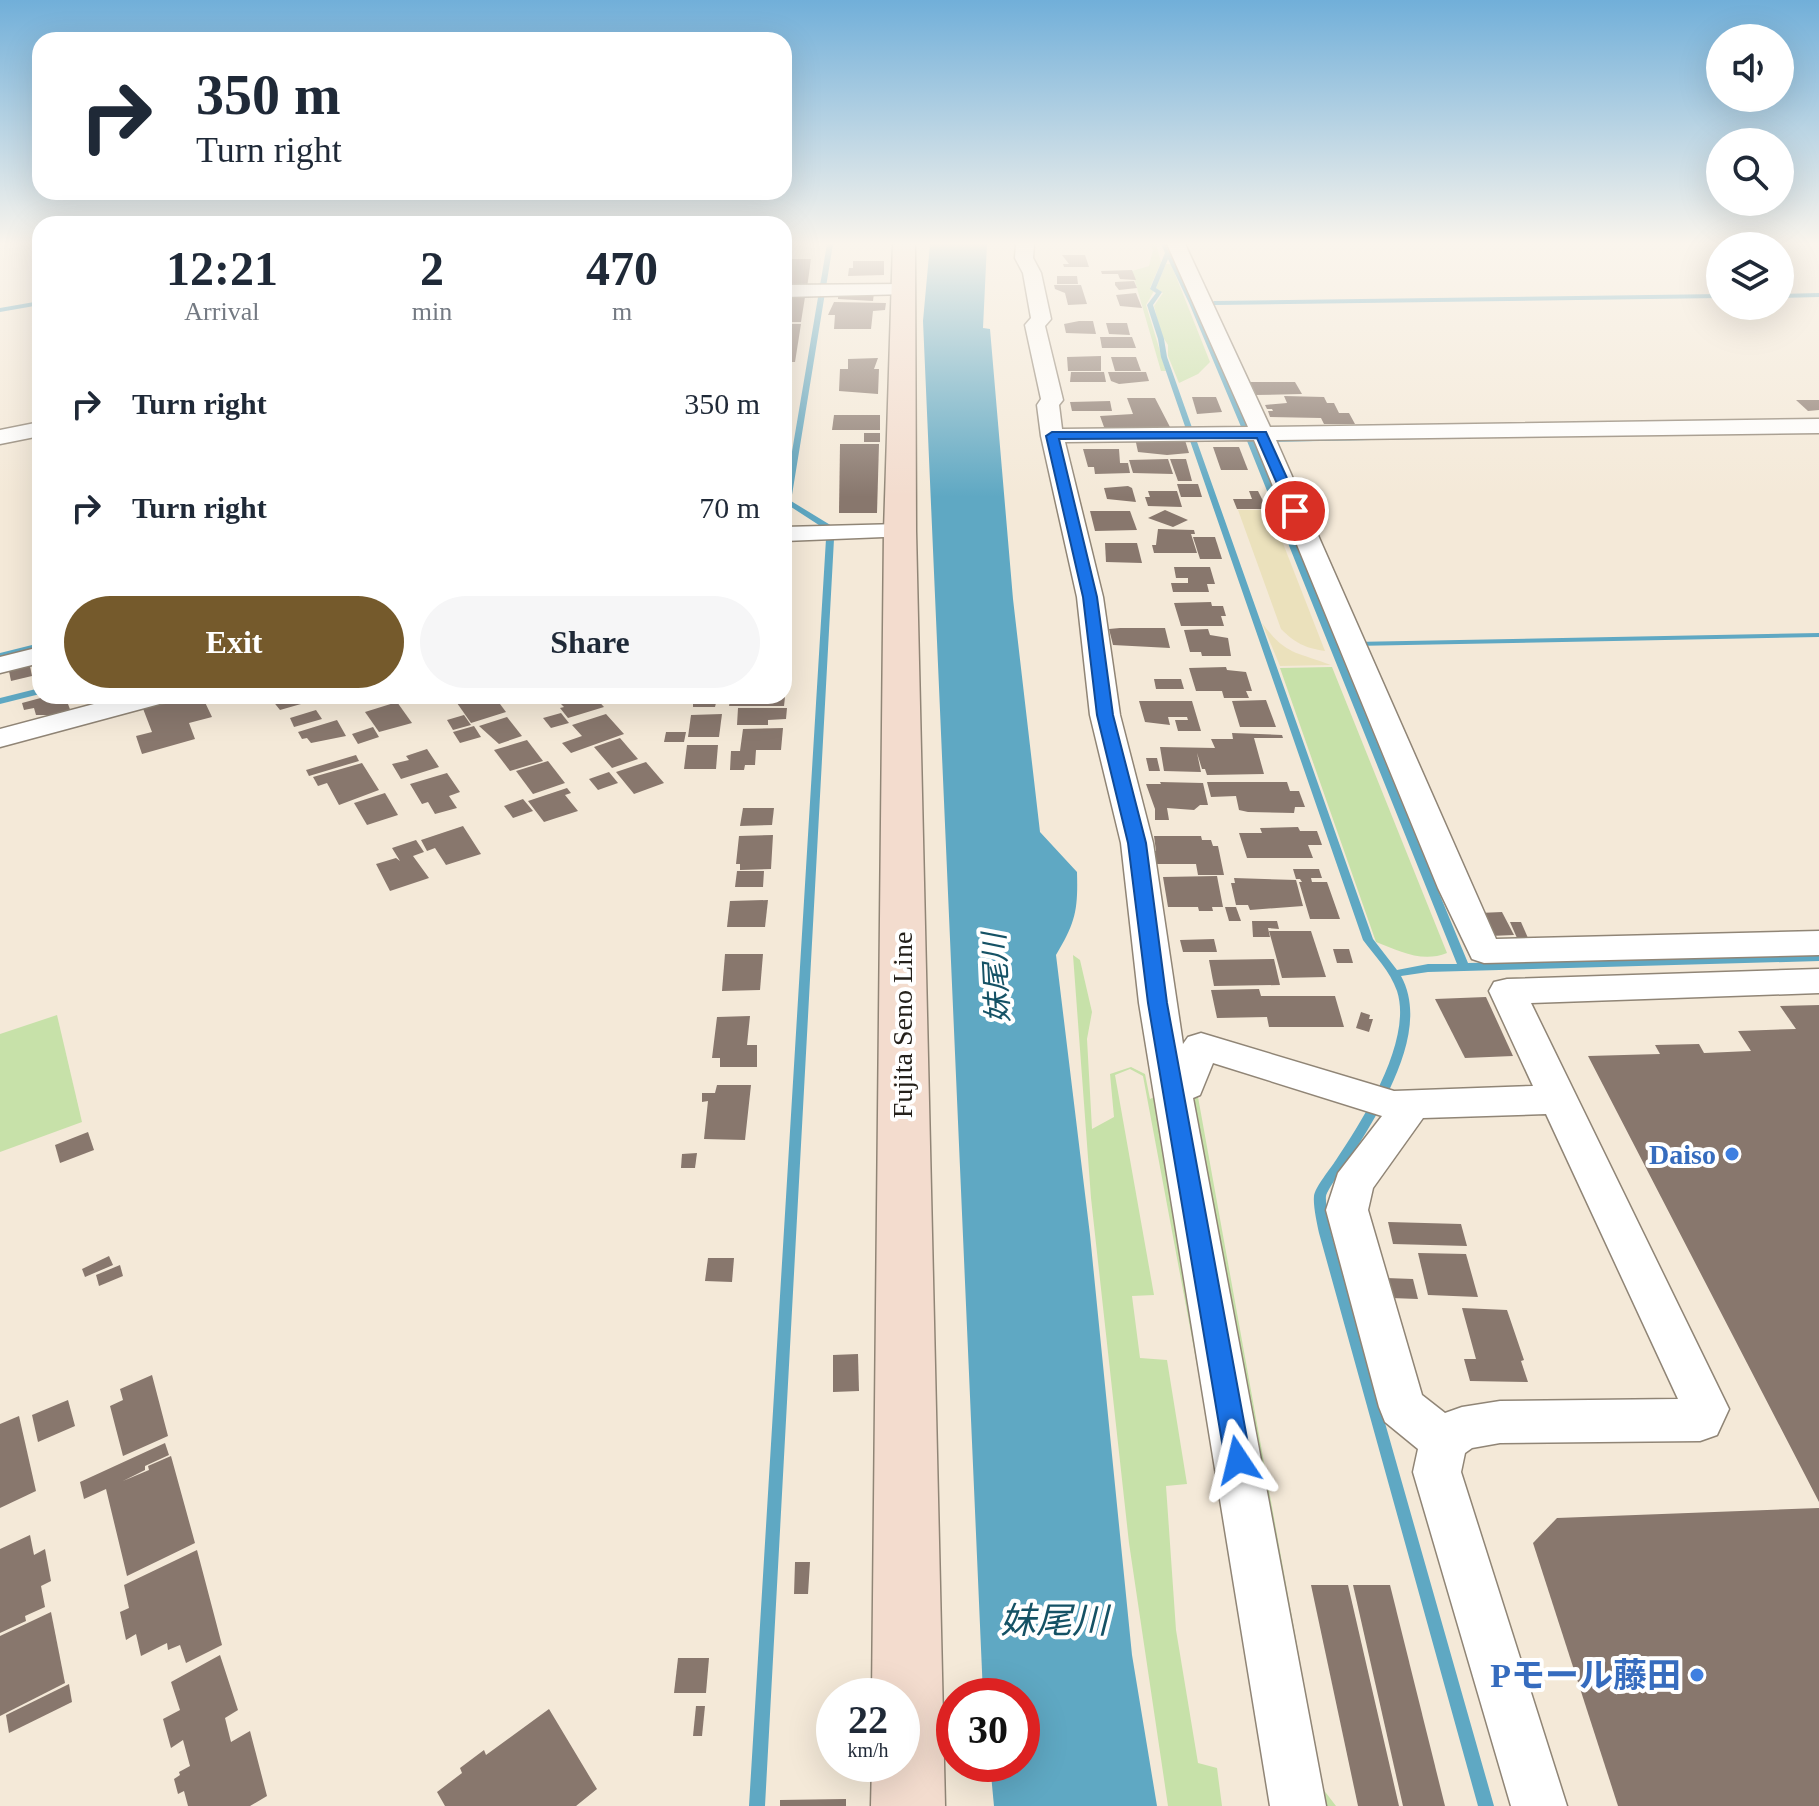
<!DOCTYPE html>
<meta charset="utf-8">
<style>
:root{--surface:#fff;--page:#f6f6f7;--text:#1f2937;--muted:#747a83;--accent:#755a2c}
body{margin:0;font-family:"Times New Roman","Noto Sans JP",serif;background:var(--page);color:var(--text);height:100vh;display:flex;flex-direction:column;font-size:30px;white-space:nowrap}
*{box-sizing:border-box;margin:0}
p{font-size:26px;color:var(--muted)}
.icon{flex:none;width:44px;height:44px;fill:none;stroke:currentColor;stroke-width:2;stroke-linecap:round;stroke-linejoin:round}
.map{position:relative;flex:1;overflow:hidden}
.details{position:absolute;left:32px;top:216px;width:760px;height:488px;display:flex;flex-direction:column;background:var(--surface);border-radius:24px;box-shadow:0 8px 32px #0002}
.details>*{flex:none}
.top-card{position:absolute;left:32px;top:32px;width:760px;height:168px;border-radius:24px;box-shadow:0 8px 32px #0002;background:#fff;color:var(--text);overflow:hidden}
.controls{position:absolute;left:1706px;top:24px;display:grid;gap:16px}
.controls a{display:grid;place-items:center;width:88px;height:88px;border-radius:50%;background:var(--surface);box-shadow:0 8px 32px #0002;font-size:40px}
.speed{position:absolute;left:816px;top:1678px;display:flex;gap:16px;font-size:40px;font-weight:700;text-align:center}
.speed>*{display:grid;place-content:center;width:104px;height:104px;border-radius:50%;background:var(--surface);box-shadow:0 8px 32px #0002;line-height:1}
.speed small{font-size:20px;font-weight:400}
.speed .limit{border:12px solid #d22;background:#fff;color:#111}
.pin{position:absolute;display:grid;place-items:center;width:68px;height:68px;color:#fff;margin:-34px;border:4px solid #fff;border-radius:50%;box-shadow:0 2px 8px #0007}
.me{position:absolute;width:88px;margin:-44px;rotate:350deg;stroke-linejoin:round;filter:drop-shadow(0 0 6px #0008)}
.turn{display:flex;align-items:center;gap:28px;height:168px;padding:0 32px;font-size:36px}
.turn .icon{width:104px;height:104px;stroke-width:2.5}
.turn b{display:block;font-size:56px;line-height:68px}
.eta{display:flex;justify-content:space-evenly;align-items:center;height:136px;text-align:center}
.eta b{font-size:48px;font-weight:800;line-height:56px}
.cta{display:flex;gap:16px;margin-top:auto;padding:16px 32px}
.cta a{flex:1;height:92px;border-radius:48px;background:var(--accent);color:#fff;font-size:32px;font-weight:800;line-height:92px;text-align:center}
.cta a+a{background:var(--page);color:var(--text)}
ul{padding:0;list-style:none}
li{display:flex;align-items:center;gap:24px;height:104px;padding:0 32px}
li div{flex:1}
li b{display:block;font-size:30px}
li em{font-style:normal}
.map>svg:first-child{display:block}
</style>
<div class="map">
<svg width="1819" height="1806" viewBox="0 0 1819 1806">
<rect width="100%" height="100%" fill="#f4e9d8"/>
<!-- green -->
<g fill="#c7e1a9">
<path d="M1150,244H1156L1161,262L1150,288L1154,291L1146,305L1166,371H1161L1132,271L1149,266L1153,250Z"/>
<path d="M1166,264H1171L1210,362L1198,374L1179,383L1168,356V345L1161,334L1154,306L1163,293L1156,288Z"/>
<path d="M1332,667L1447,953C1422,963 1399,951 1376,942L1280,668Z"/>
<path d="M1073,955L1080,960L1092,1012L1087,1039L1092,1129L1114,1117L1110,1074L1131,1067L1145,1074L1150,1099L1156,1096L1231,1547L1143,1076L1130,1069L1115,1075L1154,1295L1132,1296L1140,1358L1167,1360L1187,1484L1166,1486L1176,1630L1198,1763L1217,1768L1222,1806H1168L1129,1543L1091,1198Z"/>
<path d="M57,1015L82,1122L0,1152V1034Z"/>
<path d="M1198,1097L1323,1789L1336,1806H1310L1184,1098Z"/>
</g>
<!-- sand -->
<g fill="#ebe1bc">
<path d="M1238,510H1270L1325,651C1305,648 1295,643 1281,629Z"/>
<path d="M1262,623C1287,656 1295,651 1331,665L1280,666Z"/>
</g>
<!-- water -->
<path fill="#5fa8c3" d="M930,244H987L983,328L990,329L1013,599L1040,832L1077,872C1078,909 1076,922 1056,955L1090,1235L1132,1655L1157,1806H994L990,1764H1022V1696H983V1694L923,321Z"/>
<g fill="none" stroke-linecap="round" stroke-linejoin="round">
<!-- stream -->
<g fill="#5fa8c3" fill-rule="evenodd">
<path d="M827,244H833L791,501L832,526L834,539L765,1806H749L826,539L825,529L785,503L784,499Z"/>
<path d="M1161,244H1165C1214,341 1256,447 1298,549C1354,687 1411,825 1468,963L1819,955V961L1428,972L1401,976C1431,1030 1381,1108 1353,1154C1347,1163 1328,1188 1326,1196C1325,1203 1330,1225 1331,1233L1494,1806H1478L1319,1233C1317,1223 1313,1206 1314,1196C1315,1187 1331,1168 1336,1160C1363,1120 1413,1040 1397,991C1390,971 1375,956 1363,940L1161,357L1158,339L1147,305L1156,293L1150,289L1165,253ZM1168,259L1189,303L1247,441L1457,964H1428L1397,970L1373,939L1167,357L1164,339L1153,305L1162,292L1156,288Z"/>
<path d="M1819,293V297L1780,298V294Z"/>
<path d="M1720,294V298L1214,305L1211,303L1214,301Z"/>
<path d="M40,301V305L0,312V308Z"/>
<path d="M1417,436L1420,438L1419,439L1265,442L1262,440L1265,438Z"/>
<path d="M1819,633V637L1353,646L1349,644L1353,642Z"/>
<path d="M40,643V647L0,657V653Z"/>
<path d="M40,688V694L0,704V698Z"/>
</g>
</g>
<!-- building -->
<g fill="#88776d">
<path d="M1062,255H1085L1089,267H1064L1063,264H1069Z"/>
<path d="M785,259H811L807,288H791V283H784Z"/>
<path d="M853,261H884V275L848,276L849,268H853Z"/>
<path d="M1132,270L1136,280L1120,279L1118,274H1102L1101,271Z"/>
<path d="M1057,276H1077L1078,284H1057Z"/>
<path d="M1134,281L1137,288L1119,290L1115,285V282Z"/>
<path d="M1054,285H1081L1087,304L1068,305L1065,293L1055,289Z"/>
<path d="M874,293L873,301L838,299V295Z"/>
<path d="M1136,293L1142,308L1120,306L1116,295Z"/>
<path d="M784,294L805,297L801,322H784V310H789V306H784Z"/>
<path d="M834,302L886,303L885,310L873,311L871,329H834L835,315H828Z"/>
<path d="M1079,321H1093L1096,334L1066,333L1064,324Z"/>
<path d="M1106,323H1127L1130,335L1109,334Z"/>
<path d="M784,324H801L795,362H784Z"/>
<path d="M1100,337H1132L1136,348H1102Z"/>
<path d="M1101,356V371H1068L1067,357Z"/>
<path d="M1111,357H1136L1141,371H1115Z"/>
<path d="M878,358L874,369H879L878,394L839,391L840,369H848V359Z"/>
<path d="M1071,372H1104L1106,382H1070Z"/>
<path d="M1108,372H1146L1149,381L1119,384L1111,381Z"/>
<path d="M1248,382H1295L1302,394L1254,395Z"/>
<path d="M1284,396L1324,397L1327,403H1334L1339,413H1349L1355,424H1324L1321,418L1270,417L1268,411H1273L1272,409H1267L1265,405L1287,403Z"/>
<path d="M1192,397H1216L1222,412L1197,414Z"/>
<path d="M1127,398H1155L1170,427H1104L1100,416L1133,414Z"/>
<path d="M1796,400H1819V410L1808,411Z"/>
<path d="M1110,401L1112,411H1072L1070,402Z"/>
<path d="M834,415H880V430H832Z"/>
<rect x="864" y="433" width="16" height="9"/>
<path d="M1184,437L1189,453L1167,455L1138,452L1135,438Z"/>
<path d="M840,444H879L877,513H839Z"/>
<path d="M1213,447H1239L1248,470H1221Z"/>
<path d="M1083,449H1119L1120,463H1128L1130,473L1095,474L1094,467H1088Z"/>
<path d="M1168,459L1173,474L1133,473L1129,460Z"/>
<path d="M1170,459H1186L1192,481H1178Z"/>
<path d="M1177,484H1198L1202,497H1181Z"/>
<path d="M1128,486L1132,488L1136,502L1107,499L1104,488Z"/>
<path d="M1148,491H1177L1182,507L1148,506L1145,497H1150Z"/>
<path d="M1249,491H1258L1267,509H1237L1233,499H1252Z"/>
<path d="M1165,510L1188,520L1173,527L1148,518Z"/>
<path d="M1090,511H1130L1137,530L1095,531Z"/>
<path d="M1158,529L1194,530L1195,534H1191L1197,553H1154L1152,545H1156Z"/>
<path d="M1193,537H1215L1222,559H1200Z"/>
<path d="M1105,543H1137L1142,563L1106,562Z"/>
<path d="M1174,567H1210L1215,584H1207L1209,592H1173L1171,583H1188V578H1176Z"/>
<path d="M1211,602L1212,606H1223L1226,616H1221L1224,626H1181L1174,603Z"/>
<path d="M1120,628H1165L1170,648L1113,645L1109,629Z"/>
<path d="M1208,629L1210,635L1228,638L1231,656H1202L1201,652H1190L1184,630Z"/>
<path d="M30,666L32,676L11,681L9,671Z"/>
<path d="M1226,667L1227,670L1246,672L1252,691H1246L1249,698H1224L1222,691H1196L1189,668Z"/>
<path d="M1154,679H1181L1184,689H1156Z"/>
<path d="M48,696H65L71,712L49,718L47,715H36L34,708L24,710L22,703Z"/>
<path d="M187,696H202L212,717L189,723L195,739L142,754L136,736L152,732L142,706Z"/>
<path d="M274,696H313L315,700L280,710L272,700L275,699Z"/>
<path d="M483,696H494L506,712L471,723L457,703Z"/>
<path d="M573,696H594L604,707L568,718L560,708L564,707L560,703Z"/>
<path d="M690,696H728V703H716L715,707H693V704H689Z"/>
<path d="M764,697H785L784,706H729L730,701L764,700Z"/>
<path d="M1266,700L1276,727H1240L1232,701Z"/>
<path d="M1139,701H1192L1201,731H1178L1175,720H1188L1187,717H1168L1170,725L1145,722Z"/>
<path d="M397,702L412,723L379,732L365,712Z"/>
<path d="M738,708H787L786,719L768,720V725H737Z"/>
<path d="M316,710L322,719L294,727L290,718Z"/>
<path d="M561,713L569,723L551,728L543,718Z"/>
<path d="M606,714L624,734L571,753L562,743L582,736L572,725Z"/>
<path d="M722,714L719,737H688L691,715Z"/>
<path d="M464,715L471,725L453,730L447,720Z"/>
<path d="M507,717L522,736L499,744L479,726Z"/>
<path d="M337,720L346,736L311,743L307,738L302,739L298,732Z"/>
<path d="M474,726L481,737L460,743L453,732Z"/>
<path d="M373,727L379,737L358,744L352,734Z"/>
<path d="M783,728L781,750H756L755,765H745L744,770H730L731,751H740L743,729Z"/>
<path d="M666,732H686L684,742H664Z"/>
<path d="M1232,733L1282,735L1283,738H1254L1264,774L1207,775L1205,769H1202L1197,753L1201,772L1164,771L1160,747L1215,748L1211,739H1233Z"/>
<path d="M620,738L638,759L612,768L594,747Z"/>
<path d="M527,740L543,761L510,771L494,750Z"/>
<path d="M687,745H718L716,769H684Z"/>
<path d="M427,749L439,767L401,779L392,764L409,760L406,756Z"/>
<path d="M356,755L359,761L309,776L306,770Z"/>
<path d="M1146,758H1157L1160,771H1149Z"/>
<path d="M548,761L565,783L533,794L516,771Z"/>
<path d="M646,762L664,783L634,794L616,772Z"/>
<path d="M362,763L379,790L339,805L327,783L318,786L313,777Z"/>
<path d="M609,772L618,783L598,790L589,779Z"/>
<path d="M447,773L460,792L449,796L457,808L435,814L428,802L422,804L410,784Z"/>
<path d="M1160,782L1203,783L1208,805H1200L1194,810L1167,808L1169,820H1155V809L1146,784H1161Z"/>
<path d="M1207,782H1287L1290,791H1299L1305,807H1295L1294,813L1248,812L1239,810L1236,796L1211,797Z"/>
<path d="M567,788L571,793L565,795L578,811L544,822L528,801Z"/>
<path d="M385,793L398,815L367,825L354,803Z"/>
<path d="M523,799L533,811L513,818L504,806Z"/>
<path d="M743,808H774L772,825L740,826Z"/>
<path d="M463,826L481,854L446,865L435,848L427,851L421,840Z"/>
<path d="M1298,827L1300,831H1317L1322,845H1308L1313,858H1247L1239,833H1262L1260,828Z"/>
<path d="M773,835L771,869L740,870V864H736L739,836Z"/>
<path d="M1154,836H1201L1202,840H1211L1213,846H1218L1224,875H1198L1196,864H1153L1151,851H1156Z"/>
<path d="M416,840L424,852L413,856L429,878L390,891L376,864L396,858L400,861L392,848Z"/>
<path d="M1293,869H1319L1322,878H1311L1312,882H1327L1340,919H1310L1299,882H1302L1300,879H1296Z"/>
<path d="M737,871H764L763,887H735Z"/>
<path d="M1217,876L1223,907H1212L1213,911H1199L1198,907H1168L1163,877Z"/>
<path d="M1234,878L1296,880L1303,906L1250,910L1248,905H1236L1231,883H1235Z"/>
<path d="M768,900L765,927H727L730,901Z"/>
<path d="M1225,907H1236L1241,921H1229Z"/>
<path d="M1502,912L1514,935L1490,936L1479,913Z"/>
<path d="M1252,921H1277L1279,929L1268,928L1270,937H1253Z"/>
<path d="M1510,922H1521L1528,938H1517Z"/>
<path d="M1269,931H1311L1326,977L1282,978Z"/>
<path d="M1214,939L1217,952H1183L1180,940Z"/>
<path d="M1333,949H1349L1353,963H1337Z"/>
<path d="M725,954H763L760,990L722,991Z"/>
<path d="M1274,959L1280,985L1214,986L1209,960Z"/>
<path d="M1259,989L1261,996H1335L1344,1027H1269L1267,1017L1217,1018L1211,990Z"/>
<path d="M1486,997L1513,1056L1465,1058L1435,999Z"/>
<path d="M1819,1005V1502L1588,1056L1660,1054L1655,1045L1699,1044L1704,1053L1751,1051L1738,1031L1796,1029L1780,1006Z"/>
<path d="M1361,1012L1370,1015L1369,1019H1373L1369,1032L1356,1028Z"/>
<path d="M750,1016L747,1045H757V1067H720V1058H712L717,1017Z"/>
<path d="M717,1085H751L745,1140L704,1139L708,1101L702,1102V1093H715Z"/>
<path d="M88,1132L94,1150L60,1163L55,1145Z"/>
<path d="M697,1153L695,1168H681L682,1154Z"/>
<path d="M1388,1222L1461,1224L1467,1246L1393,1244Z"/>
<path d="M1418,1253L1466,1254L1478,1297L1428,1295Z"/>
<path d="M109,1256L113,1265L85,1277L82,1269Z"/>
<path d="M708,1258H734L732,1282L705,1281Z"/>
<path d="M120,1265L123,1276L99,1286L96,1275Z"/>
<path d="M1386,1278L1413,1279L1418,1299L1391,1298Z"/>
<path d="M1462,1308L1507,1310L1524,1360L1521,1361L1528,1382L1470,1381L1464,1359H1476Z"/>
<path d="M858,1354L859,1391L833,1392V1355Z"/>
<path d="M152,1375L168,1436L123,1456L110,1406L123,1400L120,1389Z"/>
<path d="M68,1400L75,1426L38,1442L32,1415Z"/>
<path d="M19,1416L36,1491L0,1508V1424Z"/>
<path d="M165,1443L169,1455L145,1466V1470L123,1481L149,1470L148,1466L171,1456L195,1543L127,1576L106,1489L84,1499L80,1482Z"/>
<path d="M1819,1508V1806H1618L1533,1543L1557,1518Z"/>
<path d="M30,1535L34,1555L45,1549L51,1581L41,1586L45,1607L25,1616L26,1621L0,1633V1549Z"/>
<path d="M197,1550L222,1645L186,1663L180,1645L168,1650L167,1643L141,1656L136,1634L126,1640L120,1612L129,1608L124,1585Z"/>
<path d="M795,1562H810L808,1594H794Z"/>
<path d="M1311,1585H1348L1399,1806H1358Z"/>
<path d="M1353,1585H1390L1445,1806H1403Z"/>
<path d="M51,1612L65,1683L0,1716V1636Z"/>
<path d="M220,1655L238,1710L225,1718L231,1742L250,1731L267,1796L250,1806H188L184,1791L178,1794L174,1779L180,1775L179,1772L190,1766L183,1740L171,1748L163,1719L180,1710L171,1682Z"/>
<path d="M678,1658H709L706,1693H674Z"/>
<path d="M69,1684L72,1702L9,1733L6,1715Z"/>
<path d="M696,1706H705L702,1736H693Z"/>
<path d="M549,1709L597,1789L576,1806H445L437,1792L462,1773L460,1768L484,1750L486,1755Z"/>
<path d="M846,1799V1806H780V1800Z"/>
</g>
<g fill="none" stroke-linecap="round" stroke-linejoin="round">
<defs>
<g id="minor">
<path d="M1016,244H1034L1033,258L1041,273L1051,319L1045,326L1063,400L1059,405L1062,429L1248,427L1167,244H1185L1270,427L1819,419V433L1276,440L1496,939L1819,931V955L1484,963L1472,959L1438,888L1254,440L1065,442L1103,597L1120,715L1153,843L1183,1044L1188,1037L1201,1033L1394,1091L1533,1086L1489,991L1494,982L1507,979L1819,969V993L1531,1003L1729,1409L1717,1435L1700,1441L1500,1443L1472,1448L1465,1453L1461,1472L1567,1806H1511L1413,1472L1418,1449L1385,1422L1379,1407L1326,1210L1338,1173L1382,1116L1213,1063L1200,1095L1193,1098L1326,1806H1270L1139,1003L1121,843L1090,715L1077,597L1041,436L1037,405L1041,399L1025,325L1031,318L1023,273L1015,258ZM1546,1114L1678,1399L1500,1401L1462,1407L1445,1413L1422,1395L1368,1210L1373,1188L1423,1118Z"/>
<path d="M902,284L909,286L911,290L909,294L784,297V285Z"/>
<path d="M40,422V436L0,444V430Z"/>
<path d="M900,524L909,526L912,531L909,536L784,541V527Z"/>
<path d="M40,647V663L0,673V657Z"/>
<path d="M124,696H171L167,702L0,747V729Z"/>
</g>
<path id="secondary" d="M893,244H915L916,531L945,1806H871L872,1764H902V1696H872L884,531Z"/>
</defs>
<!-- minor casing -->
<use href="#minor" stroke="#908576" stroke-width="3"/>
<!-- secondary casing -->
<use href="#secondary" stroke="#908576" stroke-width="3"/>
<!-- minor -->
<use href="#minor" fill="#fff" fill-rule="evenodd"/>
<!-- secondary -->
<use href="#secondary" fill="#f3dcce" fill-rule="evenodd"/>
</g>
<!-- sky -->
<linearGradient id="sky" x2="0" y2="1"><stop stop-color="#71afd9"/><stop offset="0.49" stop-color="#faf5ed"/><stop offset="1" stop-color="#faf5ed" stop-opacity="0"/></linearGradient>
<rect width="1819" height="497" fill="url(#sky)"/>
<!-- route -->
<path fill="#1a73e8" stroke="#114b97" stroke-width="2" d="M1266,432L1302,511L1300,514L1289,511L1257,438L1059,439L1097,597L1113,715L1146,843L1167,1003L1251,1460L1247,1468L1238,1472L1229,1468L1225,1460L1148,1003L1128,843L1097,715L1083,597L1046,436L1052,432Z"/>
<!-- markers -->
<g fill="#3f7fe0" stroke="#fff" stroke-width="3">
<circle cx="1732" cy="1154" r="8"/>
<circle cx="1697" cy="1675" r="8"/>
</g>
<g text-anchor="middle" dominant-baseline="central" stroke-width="8" stroke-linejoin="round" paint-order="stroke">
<!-- street labels -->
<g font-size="28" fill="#25211b" stroke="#fff">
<text transform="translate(902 1025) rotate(-90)">Fujita Seno Line</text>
</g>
<!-- shop labels -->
<g font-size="28" font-weight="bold" fill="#366cbe" stroke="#fff" text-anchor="end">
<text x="1716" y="1154">Daiso</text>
</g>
<!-- water labels -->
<g font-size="30" font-style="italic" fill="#155265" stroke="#fff">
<text transform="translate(996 978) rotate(-93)">妹尾川</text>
</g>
<!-- near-shop labels -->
<g font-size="34" font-weight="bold" fill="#366cbe" stroke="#fff" text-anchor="end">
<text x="1681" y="1675">Pモール藤田</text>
</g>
<!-- near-water labels -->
<g font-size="36" font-style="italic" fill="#155265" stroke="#fff">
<text x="1054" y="1621">妹尾川</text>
</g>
</g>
</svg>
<div class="controls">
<a><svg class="icon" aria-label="sound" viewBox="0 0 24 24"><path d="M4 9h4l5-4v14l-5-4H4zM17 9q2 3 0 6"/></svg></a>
<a><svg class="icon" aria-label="search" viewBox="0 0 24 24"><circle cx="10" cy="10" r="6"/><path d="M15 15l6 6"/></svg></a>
<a><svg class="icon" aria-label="layers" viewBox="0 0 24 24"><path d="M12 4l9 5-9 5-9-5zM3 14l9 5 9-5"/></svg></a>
</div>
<div class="speed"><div>22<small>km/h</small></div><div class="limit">30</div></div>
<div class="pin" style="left:1295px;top:511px;background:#d93025"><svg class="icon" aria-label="arrive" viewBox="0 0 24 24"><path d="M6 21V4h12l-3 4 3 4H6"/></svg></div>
<svg class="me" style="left:1238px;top:1460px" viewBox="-20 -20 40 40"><path d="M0-17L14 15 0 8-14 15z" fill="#1a73e8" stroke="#fff" stroke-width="4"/></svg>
<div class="top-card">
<div class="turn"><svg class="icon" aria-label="right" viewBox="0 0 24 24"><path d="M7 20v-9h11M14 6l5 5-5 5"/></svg><div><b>350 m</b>Turn right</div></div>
</div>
<section class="details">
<div class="eta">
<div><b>12:21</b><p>Arrival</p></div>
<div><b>2</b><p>min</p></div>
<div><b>470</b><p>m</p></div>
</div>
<ul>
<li><svg class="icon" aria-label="right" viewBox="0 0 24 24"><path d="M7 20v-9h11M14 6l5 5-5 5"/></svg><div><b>Turn right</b></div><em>350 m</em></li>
<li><svg class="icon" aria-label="right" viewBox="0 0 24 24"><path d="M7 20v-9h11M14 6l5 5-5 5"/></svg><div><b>Turn right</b></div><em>70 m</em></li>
</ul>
<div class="cta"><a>Exit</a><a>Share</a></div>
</section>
</div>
